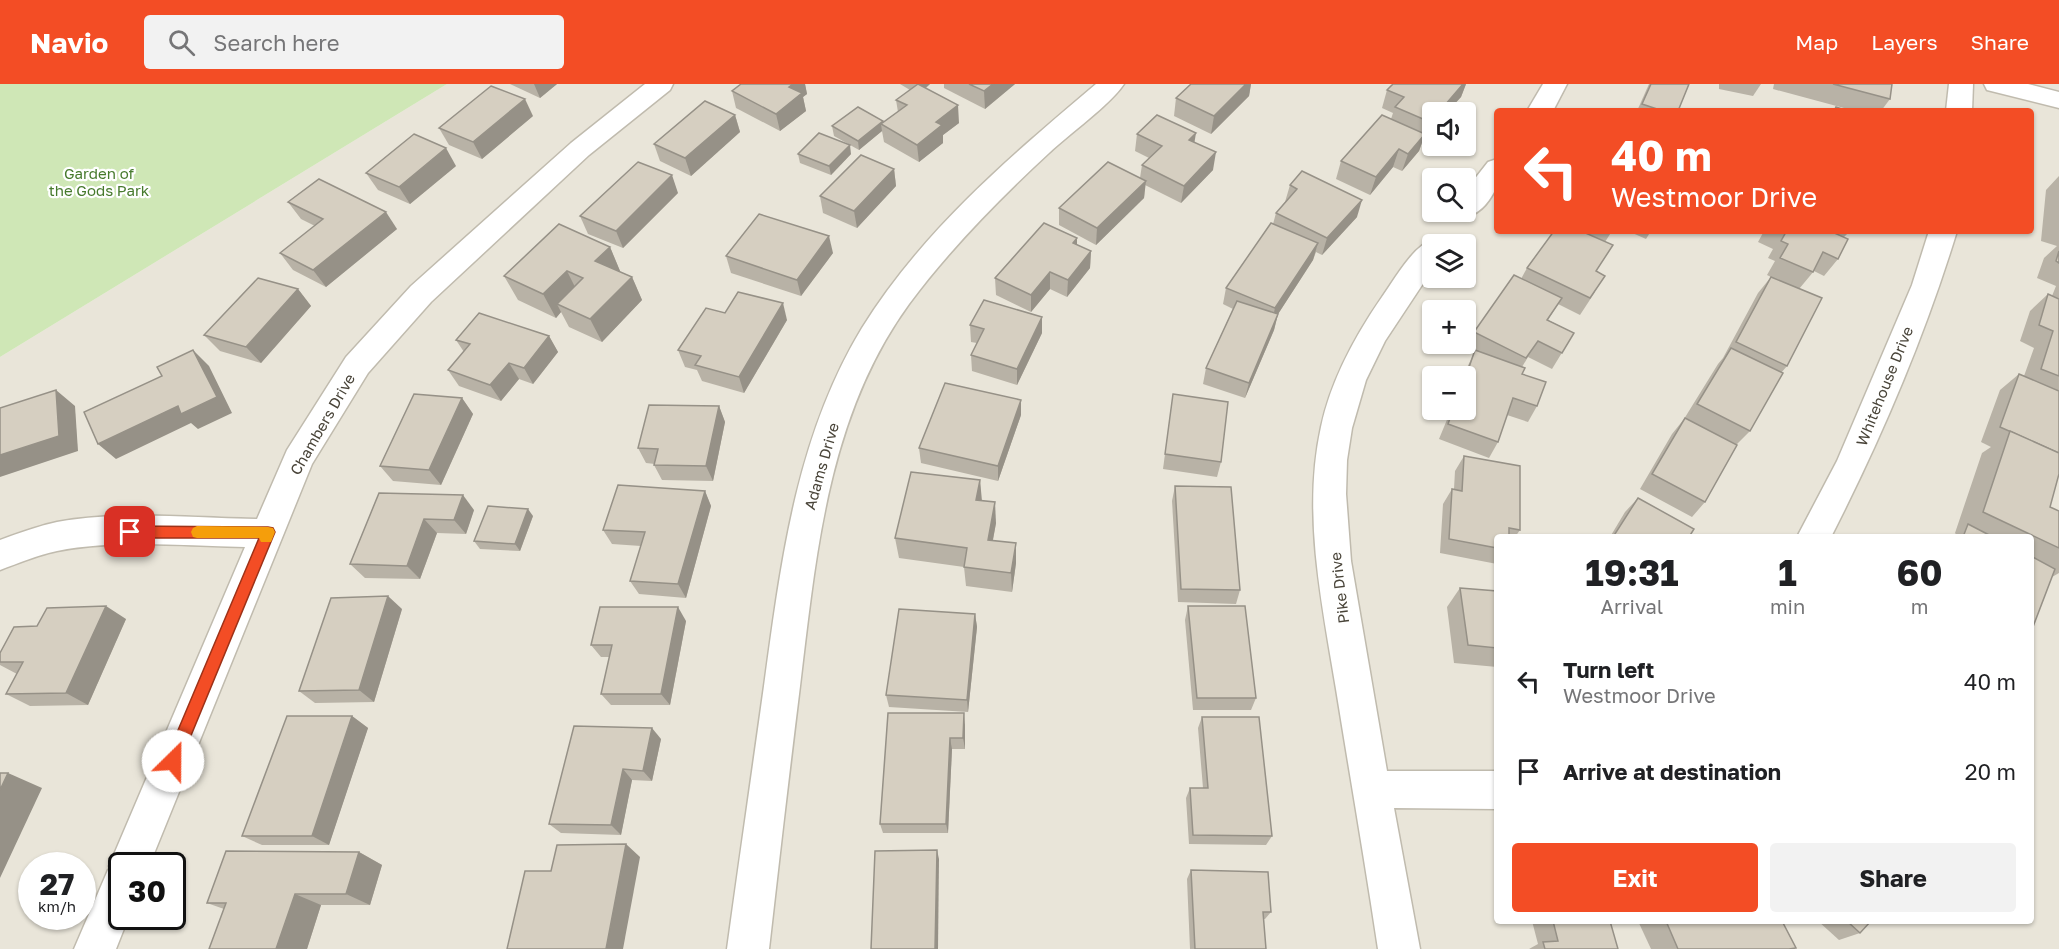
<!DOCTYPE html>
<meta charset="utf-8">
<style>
:root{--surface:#fff;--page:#f2f2f2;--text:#202124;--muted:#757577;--accent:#f34d25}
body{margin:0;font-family:"Golos Text",sans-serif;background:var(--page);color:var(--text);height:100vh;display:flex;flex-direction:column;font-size:22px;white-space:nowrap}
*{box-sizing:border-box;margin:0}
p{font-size:20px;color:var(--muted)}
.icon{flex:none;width:33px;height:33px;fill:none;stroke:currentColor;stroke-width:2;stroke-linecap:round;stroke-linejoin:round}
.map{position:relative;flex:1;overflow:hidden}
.panel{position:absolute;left:1494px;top:450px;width:540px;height:390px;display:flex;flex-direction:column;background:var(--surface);border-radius:6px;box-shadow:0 2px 4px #0004}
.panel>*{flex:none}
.top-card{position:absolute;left:1494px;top:24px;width:540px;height:126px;border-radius:6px;box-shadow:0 2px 4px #0004;background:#f34d25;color:#fff;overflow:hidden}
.tools{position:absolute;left:1422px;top:18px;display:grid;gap:12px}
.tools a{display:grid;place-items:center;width:54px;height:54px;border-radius:6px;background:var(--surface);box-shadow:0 2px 4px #0004;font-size:30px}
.speed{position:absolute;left:18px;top:768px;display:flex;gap:12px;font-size:30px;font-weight:700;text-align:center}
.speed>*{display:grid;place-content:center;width:78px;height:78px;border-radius:50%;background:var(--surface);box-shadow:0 2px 4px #0004;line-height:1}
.speed small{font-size:15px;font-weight:400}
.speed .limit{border:3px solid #111;border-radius:9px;background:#fff;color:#111}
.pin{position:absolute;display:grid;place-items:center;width:51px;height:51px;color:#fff;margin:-26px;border-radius:12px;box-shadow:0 3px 9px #0006}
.me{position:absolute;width:66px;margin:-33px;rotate:23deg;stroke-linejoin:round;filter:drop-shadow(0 0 4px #0008)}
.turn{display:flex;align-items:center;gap:21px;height:126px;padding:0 18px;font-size:27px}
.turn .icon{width:78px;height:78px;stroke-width:2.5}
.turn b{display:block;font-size:42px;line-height:51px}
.eta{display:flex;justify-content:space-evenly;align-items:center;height:102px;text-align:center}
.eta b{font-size:36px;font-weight:700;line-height:42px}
.primary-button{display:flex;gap:12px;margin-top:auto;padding:12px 18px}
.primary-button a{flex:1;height:69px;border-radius:6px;background:var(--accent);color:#fff;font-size:24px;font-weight:700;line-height:69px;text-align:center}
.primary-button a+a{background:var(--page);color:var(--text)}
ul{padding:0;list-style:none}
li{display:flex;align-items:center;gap:18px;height:90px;padding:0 18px}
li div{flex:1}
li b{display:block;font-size:22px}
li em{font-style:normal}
header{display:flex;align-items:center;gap:36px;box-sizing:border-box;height:84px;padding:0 30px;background:var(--accent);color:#fff}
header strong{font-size:28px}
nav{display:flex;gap:33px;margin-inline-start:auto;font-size:21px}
.search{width:420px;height:54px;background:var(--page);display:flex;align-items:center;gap:15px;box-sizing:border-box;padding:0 21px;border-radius:6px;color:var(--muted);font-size:22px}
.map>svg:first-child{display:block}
</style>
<header>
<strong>Navio</strong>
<div class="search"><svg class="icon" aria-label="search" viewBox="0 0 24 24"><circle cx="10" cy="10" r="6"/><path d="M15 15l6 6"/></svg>Search here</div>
<nav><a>Map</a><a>Layers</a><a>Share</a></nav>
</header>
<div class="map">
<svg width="2059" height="865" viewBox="0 0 2059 865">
<rect width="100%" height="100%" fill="#f5f2eb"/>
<!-- residential -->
<path fill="#e9e5d9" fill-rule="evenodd" d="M447,0H2059V865H0V273ZM1497,27H2031V147H1497ZM1432,28H1466V62H1432ZM1432,94H1466V128H1432ZM1432,160H1466V194H1432ZM1432,226H1466V260H1432ZM1432,292H1466V326H1432ZM1497,453H2031V837H1497ZM32,782H82V832H32ZM122,782H172V832H122Z"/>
<!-- green -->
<path fill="#cfe7b6" d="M0,0H447L0,273Z"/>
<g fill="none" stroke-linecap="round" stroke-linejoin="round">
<defs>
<g id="minor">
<path d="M645,0H673L670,6L589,71L431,218L368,289L312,380L149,782H122V832H129L116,865H74L108,786L110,785L109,782L115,768L245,463C183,462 117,455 57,467C37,471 19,479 0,486V456C19,449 38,442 57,438C122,426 191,434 257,435L287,366L346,273L411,202L571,59Z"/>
<path d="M1096,0H1124C1111,20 1068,51 1049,69C998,116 950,165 909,220C828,331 816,470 800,602C789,690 779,777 769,865H727C739,777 752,689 764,602C781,478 796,353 862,244C922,147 1011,72 1096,0Z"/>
<path d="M1543,0H1567L1553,27H1527Z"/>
<path d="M1949,0H1973L1972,27H1946Z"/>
<path d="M1984,0H2028L2059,8V24L1987,6Z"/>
<path d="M1497,75C1497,83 1499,97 1496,104C1488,121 1475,136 1456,131L1454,128H1466V106L1488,78Z"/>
<path d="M1929,147H1957C1925,252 1881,355 1831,453H1797L1837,377L1912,201Z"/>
<path d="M1432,156L1443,160H1432V186L1385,257L1366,296L1352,344L1347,376L1346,410L1351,477L1387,687H1497V725L1394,724L1420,865H1378C1365,778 1350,692 1336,605C1322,520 1302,429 1321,343C1331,296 1355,252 1382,213C1394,196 1413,162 1432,156Z"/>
</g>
</defs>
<!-- minor casing -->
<use href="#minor" stroke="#c0bbae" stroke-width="3"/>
<!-- minor -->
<use href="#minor" fill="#fff" fill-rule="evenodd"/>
</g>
<!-- wall -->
<g fill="#b8b2a6">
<path d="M510,0H557L540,14Z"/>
<path d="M741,0H805L807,10L803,13L806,27L780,47L736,24L732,7Z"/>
<path d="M900,0H930L926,4L959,39L943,51V59L919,78L884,58L882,47L859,66L834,52L832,42L883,37V39L898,28L896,16L910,6Z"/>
<path d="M944,0H1015L985,25L944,4Z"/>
<path d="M1191,0H1251L1249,12L1211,50L1174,32L1176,14Z"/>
<path d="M1393,0H1466L1461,13L1423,56L1419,67L1402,87L1393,83L1370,111L1336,95L1341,77L1391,35L1393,29L1382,24L1387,6Z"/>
<path d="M1649,0H1689L1678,27H1637Z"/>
<path d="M1719,0H1761L1753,12L1719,5Z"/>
<path d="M1774,0H1892L1890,15L1881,27H1855L1773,5Z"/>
<path d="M735,31L740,48L691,92L660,77L654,60Z"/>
<path d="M533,32L482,75L449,61L439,44Z"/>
<path d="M1137,50L1195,58L1213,86L1181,119L1145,101L1144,114L1096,161L1059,141V124L1140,94L1142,81L1149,74L1135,67Z"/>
<path d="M798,70H851L831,91L800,79Z"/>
<path d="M456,82L410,120L378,106L366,89Z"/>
<path d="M894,85L896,102L857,144L823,129L820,112Z"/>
<path d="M2059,92V390L2050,423L2059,427V489L2052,493L2031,548V453H1951L1956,449H1955L1982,369L1991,363L1981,358L2000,306L2019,290L2024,292L2034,264L2020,257L2030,227L2048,210L2052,212L2056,202L2037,194L2044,174L2057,162L2041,157L2046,106Z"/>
<path d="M1290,101L1357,133L1322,171L1316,168L1313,176L1278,230L1274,246L1245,314L1203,300L1206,284L1233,225L1223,220L1226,204L1273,140L1276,129L1285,118Z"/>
<path d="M678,109L623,164L588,150L580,132Z"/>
<path d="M288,118L397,145L326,203L293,186L280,169L315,142L301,135Z"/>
<path d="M1554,147H1612L1605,158L1613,161L1596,187L1595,208L1580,231L1558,220L1548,236L1574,249L1552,285L1528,273L1522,283V290L1537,322L1528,338L1507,331L1498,358L1489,374L1439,355L1451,326H1466V292H1463L1474,269L1465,265L1474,248L1521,195L1527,184Z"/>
<path d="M1628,147H1651L1646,155Z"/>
<path d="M1764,147H1850L1844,153L1838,175L1824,192L1814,187L1799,205L1787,282L1781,289L1750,347L1736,361L1705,418L1692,433L1640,405L1672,350L1684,335L1718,280L1723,274L1758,209L1771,193L1767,191L1775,177L1768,174L1773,165L1758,158Z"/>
<path d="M1077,161L1091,167L1090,184L1067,213L1050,205L1031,228L996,211L995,194Z"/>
<path d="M610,163L620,187L619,188L632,193L642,216L602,258L569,243L561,228L556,234L518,216L504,192Z"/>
<path d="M833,169L801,212L731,189L726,172Z"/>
<path d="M298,205L311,222L261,279L220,267L204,251Z"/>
<path d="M725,229L787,236L744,309L702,297L697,286L685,283L678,266Z"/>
<path d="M970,241L1042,249L1017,301L972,287L971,271L977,259L971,258Z"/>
<path d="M549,252L558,268L533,300L519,295L501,317L459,302L448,286L464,268L456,256Z"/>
<path d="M1173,310L1221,378L1217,393L1163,385Z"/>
<path d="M462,314L473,330L441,401L393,397L380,382Z"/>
<path d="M719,322L725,338L713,397L662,396L654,381L655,380L646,379L638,364Z"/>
<path d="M1021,331L998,397L921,379L919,364Z"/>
<path d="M1464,372L1520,446L1515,453H1497V480L1440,469L1443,420L1452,405H1454L1455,387Z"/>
<path d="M980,396L981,417L996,439L993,456L1016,479L1012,508L966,502L964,483L899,474L895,454Z"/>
<path d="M1175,402L1240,506L1236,520L1178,518L1172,417Z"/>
<path d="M705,407L711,422L686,514L639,510L630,497L641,462L612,460L603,446Z"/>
<path d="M379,409L474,426L466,450L437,449L420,495L365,494L350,480Z"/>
<path d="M1638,414L1689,453H1610L1625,428Z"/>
<path d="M533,432L520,467L480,465L474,457Z"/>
<path d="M1460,504L1497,507V583L1454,579L1447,523Z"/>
<path d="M1188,522L1256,614L1251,626H1193L1185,536Z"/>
<path d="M402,525L374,618L315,619L299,607Z"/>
<path d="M975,530L977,543L968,628L889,623L886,611Z"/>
<path d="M126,535L88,621L30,622L6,610L17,590L0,581V569L37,542Z"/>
<path d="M686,537L670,621H611L601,610L610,573H601L591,561Z"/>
<path d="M888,629L965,641V665H952L948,749H883L880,740Z"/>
<path d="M352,632L368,644L329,761H262L242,752Z"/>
<path d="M1202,633L1272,752L1266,761L1189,760L1186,714L1190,704H1203L1198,644Z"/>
<path d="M661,655L652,697L632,696L621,751L561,749L549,740Z"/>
<path d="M359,768L382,781L370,821H321L307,865H209L224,825L207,819Z"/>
<path d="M1191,786L1271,828L1265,835H1263L1266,865H1190L1187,795Z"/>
<path d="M1532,837H1610L1618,865H1529L1538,860Z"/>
<path d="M1638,837H1782L1796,864L1792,865H1651Z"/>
<path d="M1818,837H1871L1860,849L1839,856Z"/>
</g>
<!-- shaded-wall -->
<g fill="#969187">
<path d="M534,0H557L540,14Z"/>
<path d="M793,0H805L807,10L803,13L806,27L780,47L776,30L789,3Z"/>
<path d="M917,0H930L918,10Z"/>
<path d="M993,0H1015L985,25L984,7Z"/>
<path d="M1246,0H1251L1249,12L1211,50L1214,32Z"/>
<path d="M1463,0H1466L1461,13L1447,28H1439Z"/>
<path d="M525,15L533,32L482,75L473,58Z"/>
<path d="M958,21L959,39L943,51V59L919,78L917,61L936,38Z"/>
<path d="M735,31L740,48L691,92L685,74Z"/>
<path d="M1432,35V46L1424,56L1430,38Z"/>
<path d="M883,37L884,42L881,40L882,47L859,66L858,57Z"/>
<path d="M1196,49L1193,67L1189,56Z"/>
<path d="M1425,50L1419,67L1402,87L1408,70Z"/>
<path d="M850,61L851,70L831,91L829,82Z"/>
<path d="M446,64L456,82L410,120L399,103Z"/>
<path d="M1399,65L1393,83L1370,111L1376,93Z"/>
<path d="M1216,68L1213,86L1181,119L1184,102Z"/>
<path d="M894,85L896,102L857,144L854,127Z"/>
<path d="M672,91L678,109L623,164L616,147Z"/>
<path d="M1146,97L1144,114L1096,161L1097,144Z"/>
<path d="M1362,116L1357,133L1322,171L1327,154Z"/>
<path d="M386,128L397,145L326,203L313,186Z"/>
<path d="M829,152L833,169L801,212L797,196Z"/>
<path d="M1077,154V171L1073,159Z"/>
<path d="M1318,159L1313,176L1271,241L1275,224Z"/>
<path d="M610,163L620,187L606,201L595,177Z"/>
<path d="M1091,167L1090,184L1067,213L1068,196Z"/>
<path d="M567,187L579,211L557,220L561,228L556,234L543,210Z"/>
<path d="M1050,188V205L1031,228V211Z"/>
<path d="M632,193L642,216L602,258L590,235Z"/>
<path d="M298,205L311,222L261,279L246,263Z"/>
<path d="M783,219L787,236L744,309L739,293Z"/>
<path d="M1278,230L1274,246L1245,314L1249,299Z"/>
<path d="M1042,233V249L1017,301V285Z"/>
<path d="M549,252L558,268L533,300L524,284Z"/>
<path d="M193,266L209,282L232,329L198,345L191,339L116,375L98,360Z"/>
<path d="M509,279L519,295L501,317L490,301Z"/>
<path d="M56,306L75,322L78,367L0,393V371Z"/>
<path d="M462,314L473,330L441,401L429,386Z"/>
<path d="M1021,316V331L998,397V382Z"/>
<path d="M719,322L725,338L713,397L706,382Z"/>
<path d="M980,396L982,417L976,416Z"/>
<path d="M705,407L711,422L686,514L678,500Z"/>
<path d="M463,411L474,426L466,450L454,436Z"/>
<path d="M995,418L996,439L989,476L988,456Z"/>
<path d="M528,425L533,432L520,467L515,460Z"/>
<path d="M424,435L437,449L420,495L407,482Z"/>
<path d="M1016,459V479L1012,508L1011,489Z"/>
<path d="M388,512L402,525L374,618L359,606Z"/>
<path d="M106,522L126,535L88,621L66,609Z"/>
<path d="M678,523L686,537L670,621L661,610Z"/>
<path d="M975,530L977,543L968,628L967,616Z"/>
<path d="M964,629L965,641V665L963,654Z"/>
<path d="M352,632L368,644L329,761L312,752Z"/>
<path d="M652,644L661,655L652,697L643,687Z"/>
<path d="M950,654L952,665L948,749L946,740Z"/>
<path d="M623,685L632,696L621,751L611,741Z"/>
<path d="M8,689L42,704L0,794V706Z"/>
<path d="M626,760L640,773L623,865H606Z"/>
<path d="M937,766L939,775L938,865H935Z"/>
<path d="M359,768L382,781L370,821L346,810Z"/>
<path d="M295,810L321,821L307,865H276Z"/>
</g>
<!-- building -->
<g fill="#d6cfc1" stroke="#969187" stroke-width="1.5">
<path d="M741,0H793L789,3L802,9L776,30L732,7Z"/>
<path d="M918,0L958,21L936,38L942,41L917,61L881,40L907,21L896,16Z"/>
<path d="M969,0H993L984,7Z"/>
<path d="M1191,0H1246L1214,32L1176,14Z"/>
<path d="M1393,0H1463L1439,28H1432V35L1430,38L1395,23L1404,13L1387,6Z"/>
<path d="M1651,0H1689L1678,27H1663L1642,20Z"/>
<path d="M1833,0H1892L1890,15Z"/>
<path d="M491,2L525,15L473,58L439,44Z"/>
<path d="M705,17L735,31L685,74L654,60Z"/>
<path d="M858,23L883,37L858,57L832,42Z"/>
<path d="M1836,23L1848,27H1834Z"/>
<path d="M1157,31L1196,49L1189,56L1216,68L1184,102L1142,81L1162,62L1137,50Z"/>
<path d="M1382,31L1425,50L1408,70L1399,65L1376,93L1341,77Z"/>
<path d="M819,49L850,61L829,82L798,70Z"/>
<path d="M414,50L446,64L399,103L366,89Z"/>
<path d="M861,71L894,85L854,127L820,112Z"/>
<path d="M638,78L672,91L616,147L580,132Z"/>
<path d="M1108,78L1146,97L1097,144L1059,124Z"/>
<path d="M1302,87L1362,116L1327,154L1276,129L1297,105L1290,101Z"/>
<path d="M319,95L386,128L313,186L280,169L323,135L288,118Z"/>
<path d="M759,130L829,152L797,196L726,172Z"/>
<path d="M1044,139L1077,154L1073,159L1091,167L1068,196L1050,188L1031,211L995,194Z"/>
<path d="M1271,139L1318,159L1275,224L1226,204Z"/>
<path d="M559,140L610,163L595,177L632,193L590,235L557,220L583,194L567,187L543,210L504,192Z"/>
<path d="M1554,147H1581L1613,161L1596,187L1605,192L1590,214L1527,184Z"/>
<path d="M1784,147H1830L1848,155L1838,175L1823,168L1813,188L1780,174L1788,160L1781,157L1786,148Z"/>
<path d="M2059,167V179L2056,177Z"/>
<path d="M1514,191L1562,214L1547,236L1574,249L1562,269L1538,257L1526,274L1474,248Z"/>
<path d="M1771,193L1822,214L1787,282L1736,258Z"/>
<path d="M258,194L298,205L246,263L204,251Z"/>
<path d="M738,208L783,219L739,293L695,281L701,272L678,266L706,224L725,229Z"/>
<path d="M2048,210L2059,215V292L2041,285L2053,247L2039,241Z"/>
<path d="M984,216L1042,233L1017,285L971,271L984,245L970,241Z"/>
<path d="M1237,217L1278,230L1249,299L1206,284Z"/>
<path d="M479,229L549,252L524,284L509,279L490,301L448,286L470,260L456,256Z"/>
<path d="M1731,264L1783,289L1750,347L1697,320Z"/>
<path d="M193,266L217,313L181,330L178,322L98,360L84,328L162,292L157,283Z"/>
<path d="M1475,266L1525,284L1522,290L1546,298L1537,322L1513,314L1498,358L1448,340L1453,326H1466V292Z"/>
<path d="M2019,290L2059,307V369L2000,343Z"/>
<path d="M945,299L1021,316L998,382L919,364Z"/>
<path d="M56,306L59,352L0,371V324Z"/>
<path d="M414,310L462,314L429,386L380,382Z"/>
<path d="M1173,310L1228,318L1221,378L1165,370Z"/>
<path d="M649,321L719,322L706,382L654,381L658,365L638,364Z"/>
<path d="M1685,334L1737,361L1705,418L1652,390Z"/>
<path d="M2010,347L2059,369V390L2050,423L2059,427V464L1983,428Z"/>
<path d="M1464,372L1520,382V446L1509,444V453H1497V464L1449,455L1452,405L1462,407Z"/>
<path d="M911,388L980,396L976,416L995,418L988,456L1016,459L1011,489L964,483L967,464L895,454Z"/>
<path d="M618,401L705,407L678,500L630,497L645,448L603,446Z"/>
<path d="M1175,402L1231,403L1240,506L1181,505Z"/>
<path d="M379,409L463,411L454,436L424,435L407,482L350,480Z"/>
<path d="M1638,414L1694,445L1689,453H1613Z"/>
<path d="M488,422L528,425L515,460L474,457Z"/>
<path d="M1968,440L1993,453H1963Z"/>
<path d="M2031,472L2055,485L2031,548Z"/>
<path d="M1460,504L1497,507V564L1468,561Z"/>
<path d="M388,512L359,606L299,607L331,514Z"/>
<path d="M106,522L66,609L6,610L23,578H0V569L14,543L37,542L47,524Z"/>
<path d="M1188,522H1245L1256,614H1197Z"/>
<path d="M600,523H678L661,610H601L612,561H591Z"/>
<path d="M899,525L975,530L967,616L886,611Z"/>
<path d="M888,629H964L963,654H950L946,740H880Z"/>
<path d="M287,632H352L312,752H242Z"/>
<path d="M1202,633H1259L1272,752L1193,751L1190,704H1208Z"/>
<path d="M574,642L652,644L643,687L623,685L611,741L549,740Z"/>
<path d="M0,689H8L0,706Z"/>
<path d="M626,760L606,865H507L525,787H551L557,761Z"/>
<path d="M937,766L935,865H871L875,767Z"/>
<path d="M226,767L359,768L346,810H295L276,865H209L226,819H207Z"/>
<path d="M1191,786L1268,788L1271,828H1263L1266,865H1195Z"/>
<path d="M1553,837H1610L1618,865H1545L1543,858L1558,857Z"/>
<path d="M1666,837H1782L1796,864L1789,865H1678Z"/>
<path d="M1847,837H1871L1860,849Z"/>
</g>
<!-- route -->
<path fill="#f34d25" stroke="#9e3218" stroke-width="1.5" d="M130,442L268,443L273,444L275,448L178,683L173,685L167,683L165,677L259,454H130L126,452L124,448L126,444Z"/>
<!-- slow -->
<path fill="#f59e0b" d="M197,442L268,443L273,444L275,448L271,458H261L259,454H197L193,453L191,448L193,444Z"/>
<g text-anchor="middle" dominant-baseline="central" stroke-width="4.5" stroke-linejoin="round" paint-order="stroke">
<!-- park labels -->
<g font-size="15" fill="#477a2d" stroke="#fff">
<text x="99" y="89">Garden of<tspan x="99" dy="17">the Gods Park</tspan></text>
</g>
<!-- street labels -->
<g font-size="15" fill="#494439" stroke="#fff">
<text transform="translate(1884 302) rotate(-68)">Whitehouse Drive</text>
<text transform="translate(322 340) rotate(-60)">Chambers Drive</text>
<text transform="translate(821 382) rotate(-74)">Adams Drive</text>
<text transform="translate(1339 504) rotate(-97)">Pike Drive</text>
</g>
</g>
</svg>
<div class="tools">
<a><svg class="icon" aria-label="sound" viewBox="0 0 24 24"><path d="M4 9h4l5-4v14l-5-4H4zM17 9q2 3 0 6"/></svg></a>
<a><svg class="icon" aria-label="search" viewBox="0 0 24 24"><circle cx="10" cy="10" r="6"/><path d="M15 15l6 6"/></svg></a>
<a><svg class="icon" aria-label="layers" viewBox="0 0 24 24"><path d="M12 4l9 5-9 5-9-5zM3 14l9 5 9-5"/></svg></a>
<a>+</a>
<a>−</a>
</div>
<div class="speed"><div>27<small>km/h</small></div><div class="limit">30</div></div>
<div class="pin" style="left:130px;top:448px;background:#d93025"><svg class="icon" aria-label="arrive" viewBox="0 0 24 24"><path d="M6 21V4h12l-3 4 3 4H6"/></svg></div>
<svg class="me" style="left:173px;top:677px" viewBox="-20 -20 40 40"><circle r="19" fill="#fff"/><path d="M0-13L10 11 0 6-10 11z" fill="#f34d25"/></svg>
<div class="top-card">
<div class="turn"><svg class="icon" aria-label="left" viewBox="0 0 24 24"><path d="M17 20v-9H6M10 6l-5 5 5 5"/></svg><div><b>40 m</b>Westmoor Drive</div></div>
</div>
<section class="panel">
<div class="eta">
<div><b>19:31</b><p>Arrival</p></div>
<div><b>1</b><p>min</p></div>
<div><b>60</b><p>m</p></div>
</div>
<ul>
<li><svg class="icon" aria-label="left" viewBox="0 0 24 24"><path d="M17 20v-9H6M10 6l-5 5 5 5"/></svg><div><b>Turn left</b><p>Westmoor Drive</p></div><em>40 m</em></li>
<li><svg class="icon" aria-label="arrive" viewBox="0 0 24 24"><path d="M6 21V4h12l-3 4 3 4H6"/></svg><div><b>Arrive at destination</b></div><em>20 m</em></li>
</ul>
<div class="primary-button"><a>Exit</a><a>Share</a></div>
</section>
</div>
